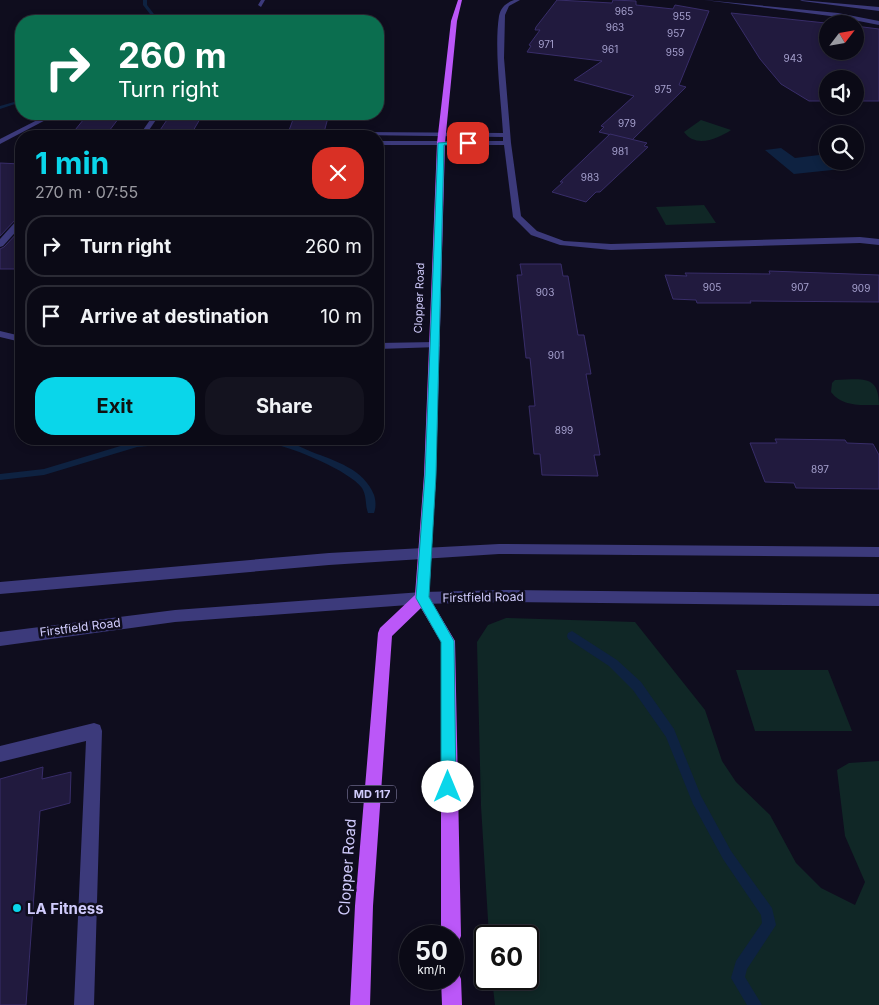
<!DOCTYPE html>
<meta charset="utf-8">
<style>
:root{--surface:#0b0a16;--page:#14131f;--text:#f1f3f6;--muted:#9a9aa1;--line:#2b2b35;--accent:#0ad6ea}
body{margin:0;font-family:Inter,sans-serif;background:var(--page);color:var(--text);height:100vh;display:flex;flex-direction:column;font-size:19px;white-space:nowrap}
*{box-sizing:border-box;margin:0}
p{font-size:16px;color:var(--muted)}
.icon{flex:none;width:28px;height:28px;fill:none;stroke:currentColor;stroke-width:2;stroke-linecap:round;stroke-linejoin:round}
.map{position:relative;flex:1;overflow:hidden}
.panel{position:absolute;left:15px;top:130px;width:369px;height:315px;display:flex;flex-direction:column;background:var(--surface);border-radius:20px;box-shadow:0 2px 8px #0003,0 0 0 1px var(--line)}
.panel>*{flex:none}
.banner{position:absolute;left:15px;top:15px;width:369px;height:105px;border-radius:20px;box-shadow:0 2px 8px #0003,0 0 0 1px var(--line);background:#0b6e4f;color:#fff;overflow:hidden}
.needle{width:32px;rotate:59deg}
.fabs{position:absolute;left:819px;top:15px;display:grid;gap:10px}
.fabs a{display:grid;place-items:center;width:45px;height:45px;border-radius:50%;background:var(--surface);box-shadow:0 2px 8px #0003,0 0 0 1px var(--line);font-size:25px}
.speed{position:absolute;left:399px;top:925px;display:flex;gap:10px;font-size:25px;font-weight:700;text-align:center}
.speed>*{display:grid;place-content:center;width:65px;height:65px;border-radius:50%;background:var(--surface);box-shadow:0 2px 8px #0003,0 0 0 1px var(--line);line-height:1}
.speed small{font-size:12px;font-weight:400}
.speed .limit{border:2px solid #111;border-radius:8px;background:#fff;color:#111}
.pin{position:absolute;display:grid;place-items:center;width:42px;height:42px;color:#fff;margin:-21px;border-radius:10px;box-shadow:0 2px 8px #0006}
.me{position:absolute;width:55px;margin:-28px;rotate:0deg;stroke-linejoin:round;filter:drop-shadow(0 0 4px #0008)}
.turn{display:flex;align-items:center;gap:18px;height:105px;padding:0 20px;font-size:22px}
.turn .icon{width:65px;height:65px;stroke-width:2.5}
.turn b{display:block;font-size:35px;line-height:42px}
.round{display:grid;place-items:center;flex:none;width:52px;height:52px;border-radius:20px;background:var(--page)}
.summary{display:flex;align-items:center;justify-content:space-between;height:85px;padding:0 20px}
h1{font-size:30px;font-weight:700;line-height:38px;color:var(--accent)}
.primary-button{display:flex;gap:10px;margin-top:auto;padding:10px 20px}
.primary-button a{flex:1;height:58px;border-radius:20px;background:var(--accent);color:#111;font-size:20px;font-weight:700;line-height:58px;text-align:center}
.primary-button a+a{background:var(--page);color:var(--text)}
ul{padding:0;list-style:none}
li{display:flex;align-items:center;gap:15px;height:62px;margin:0 10px 8px;padding:0 10px;border:2px solid var(--line);border-radius:20px}
li div{flex:1}
li b{display:block;font-size:19px}
li em{font-style:normal}
.map>svg:first-child{display:block}
</style>
<div class="map">
<svg width="879" height="1005" viewBox="0 0 879 1005">
<rect width="100%" height="100%" fill="#0f0d1e"/>
<!-- green -->
<g fill="#102726">
<path d="M701,120L731,130C719,138 696,149 684,132Z"/>
<path d="M704,205L716,223L666,225L656,207Z"/>
<path d="M835,380C860,380 879,373 879,405C862,405 842,407 831,392L832,383Z"/>
<path d="M506,618L635,622L705,710L722,761L736,782L770,815L796,863L821,888L855,905L865,882L845,836L837,770L849,763L879,761V1005H495L492,979H528V936H489L481,806L477,642L488,625Z"/>
<path d="M736,670H828L852,731H755Z"/>
</g>
<!-- water -->
<path fill="#0e2241" d="M781,148L795,158L827,154L828,161H843L851,168L794,174L765,150Z"/>
<g fill="none" stroke-linecap="round" stroke-linejoin="round">
<!-- stream -->
<g fill="#0e2241" fill-rule="evenodd">
<path d="M143,0H147V5L157,18L154,21H150L153,18L143,5Z"/>
<path d="M21,100V102L0,109V106Z"/>
<path d="M163,439H196L192,442L137,447L44,475L0,480V474L44,469L137,441Z"/>
<path d="M217,439C235,438 257,437 275,439C288,440 300,447 312,452C335,461 364,469 374,495C376,501 376,508 374,513H368C365,505 367,496 362,488C350,471 292,447 272,444C255,441 238,442 221,442Z"/>
<path d="M572,631L617,660L641,682L674,729L701,796L731,851L772,908L776,925L747,969L745,977L762,1005H747L731,978L736,961L762,923L761,915L723,859L693,804L666,737L633,690L609,666L568,639L567,636L568,633Z"/>
</g>
</g>
<!-- building -->
<g fill="#211a3e" stroke="#382d69">
<path d="M557,0L612,3L613,0L636,1V5L673,9L675,5L709,11L679,85L686,87L632,140L599,132L604,127L601,126L634,96L574,80L602,61L527,52L531,46L529,45L540,30H535L536,27Z"/>
<path d="M731,13L835,24H828V51H855V26L879,29V101H855V79H828V101H809L781,84L760,59Z"/>
<path d="M88,114H122L106,135H71Z"/>
<path d="M171,114H203L190,136H156Z"/>
<path d="M295,114H329L323,136H287Z"/>
<path d="M610,134L647,143L644,146L648,147L600,192H596L586,202L552,192L563,182H560Z"/>
<path d="M0,163L21,164V217L17,218L0,236Z"/>
<path d="M21,229V269H0V249L4,247Z"/>
<path d="M520,264H561L563,276H568L578,335H584L591,374H586L600,455H594L598,476L542,475L540,454H534L529,406H535L530,358H526L517,275H522Z"/>
<path d="M769,271L879,275V302L750,301L751,303H697L696,300L673,299L665,275L687,276L685,273L770,274Z"/>
<path d="M775,439L845,440L847,443L873,444L879,455V489L796,488L794,483L765,482L750,443H777Z"/>
<path d="M43,767L42,779L71,772L70,803L40,811L26,1005H0V779Z"/>
</g>
<g fill="none" stroke-linecap="round" stroke-linejoin="round">
<!-- service -->
<g fill="#3c3a7b" fill-rule="evenodd">
<path d="M514,0H520L509,6L505,15L504,58L511,143L521,216L537,231L564,241L611,244L860,237L879,239V245L860,243L611,250L560,245L531,235L513,217L504,145H378V141H503V137L358,135V133L360,132L503,133C501,99 494,49 499,16C501,7 506,3 514,0Z"/>
<path d="M704,0L838,13L879,21V25L838,17Z"/>
<path d="M49,114H57L0,144V139Z"/>
<path d="M154,114H160L145,136H139Z"/>
<path d="M18,219H21V226L3,246L0,247V239Z"/>
<path d="M0,331L21,336V342L0,337Z"/>
<path d="M435,342L440,345L439,347L378,349V343Z"/>
<path d="M94,723L100,725L102,731L94,1005H74L86,741L0,762V746Z"/>
</g>
<!-- minor -->
<g fill="#3c3a7b" fill-rule="evenodd">
<path d="M261,0H265L261,7L258,5Z"/>
<path d="M800,0L879,7V11L802,1Z"/>
</g>
<!-- tertiary -->
<g fill="#3c3a7b" fill-rule="evenodd">
<path d="M499,544L879,547V557L499,554L329,565L0,594V582L329,553Z"/>
<path d="M506,590L879,594V606L506,602L422,604L175,622L0,646V632L175,610L422,592Z"/>
</g>
<!-- primary -->
<g fill="#bb57f8" fill-rule="evenodd">
<path d="M458,0H462L457,21L445,143L436,475L429,597L455,641L461,936L458,943L452,945V936H441V642L421,608L392,636L373,906L370,1005H350L355,906L378,633L380,628L415,595L424,475L437,143L451,21Z"/>
<path d="M452,970L458,972L461,979L462,1005H442L441,979H452Z"/>
</g>
</g>
<!-- route -->
<path fill="#0ad6ea" stroke="#068b98" d="M468,141L470,144L444,145L436,475L429,597L454,641L456,787L454,792L448,795L443,792L441,787V642L416,598L425,475L438,143Z"/>
<!-- markers -->
<circle fill="#0ad6ea" stroke="#0f0d1e" stroke-width="2" cx="17" cy="908" r="5"/>
<g text-anchor="middle" dominant-baseline="central" stroke-width="5" stroke-linejoin="round" paint-order="stroke">
<!-- number labels -->
<g font-size="10" fill="#a5a0cd">
<text x="624" y="11">965</text>
<text x="682" y="16">955</text>
<text x="615" y="27">963</text>
<text x="676" y="33">957</text>
<text x="546" y="44">971</text>
<text x="610" y="49">961</text>
<text x="675" y="52">959</text>
<text x="793" y="58">943</text>
<text x="663" y="89">975</text>
<text x="627" y="123">979</text>
<text x="620" y="151">981</text>
<text x="590" y="177">983</text>
<text x="712" y="287">905</text>
<text x="800" y="287">907</text>
<text x="861" y="288">909</text>
<text x="545" y="292">903</text>
<text x="556" y="355">901</text>
<text x="564" y="430">899</text>
<text x="820" y="469">897</text>
</g>
<!-- far-street labels -->
<g font-size="11" fill="#d1ccfd" stroke="#0f0d1e">
<text transform="translate(419 298) rotate(-88)">Clopper Road</text>
</g>
<!-- shield labels -->
<rect fill="#0f0d1e" stroke="#9793ba" stroke-width="1" x="348" y="785.5" width="48" height="17" rx="4"/>
<g font-size="11" font-weight="bold" fill="#d1ccfd">
<text x="372" y="794">MD 117</text>
</g>
<!-- street labels -->
<g font-size="12" fill="#d1ccfd" stroke="#0f0d1e">
<text transform="translate(483 597) rotate(-1)">Firstfield Road</text>
<text transform="translate(80 627) rotate(-7)">Firstfield Road</text>
</g>
<!-- near-street labels -->
<g font-size="15" fill="#d1ccfd" stroke="#0f0d1e">
<text transform="translate(347 867) rotate(-86)">Clopper Road</text>
</g>
<!-- near-poi labels -->
<g font-size="15" font-weight="bold" fill="#d1ccfd" stroke="#0f0d1e" text-anchor="start">
<text x="27" y="908">LA Fitness</text>
</g>
</g>
</svg>
<div class="fabs">
<a><svg class="needle" viewBox="-14 -14 28 28"><path d="M0-13l5 13h-10z" fill="#e53935"/><path d="M0 13l5-13h-10z" fill="#9a9aa1"/></svg></a>
<a><svg class="icon" aria-label="sound" viewBox="0 0 24 24"><path d="M4 9h4l5-4v14l-5-4H4zM17 9q2 3 0 6"/></svg></a>
<a><svg class="icon" aria-label="search" viewBox="0 0 24 24"><circle cx="10" cy="10" r="6"/><path d="M15 15l6 6"/></svg></a>
</div>
<div class="speed"><div>50<small>km/h</small></div><div class="limit">60</div></div>
<div class="pin" style="left:468px;top:143px;background:#d93025"><svg class="icon" aria-label="arrive" viewBox="0 0 24 24"><path d="M6 21V4h12l-3 4 3 4H6"/></svg></div>
<svg class="me" style="left:448px;top:787px" viewBox="-20 -20 40 40"><circle r="19" fill="#fff"/><path d="M0-13L10 11 0 6-10 11z" fill="#0ad6ea"/></svg>
<div class="banner">
<div class="turn"><svg class="icon" aria-label="right" viewBox="0 0 24 24"><path d="M7 20v-9h11M14 6l5 5-5 5"/></svg><div><b>260 m</b>Turn right</div></div>
</div>
<section class="panel">
<div class="summary"><div><h1>1 min</h1><p>270 m · 07:55</p></div><a class="round" style="background:#d93025;color:#fff"><svg class="icon" aria-label="close" viewBox="0 0 24 24"><path d="M6 6l12 12M18 6L6 18"/></svg></a></div>
<ul>
<li><svg class="icon" aria-label="right" viewBox="0 0 24 24"><path d="M7 20v-9h11M14 6l5 5-5 5"/></svg><div><b>Turn right</b></div><em>260 m</em></li>
<li><svg class="icon" aria-label="arrive" viewBox="0 0 24 24"><path d="M6 21V4h12l-3 4 3 4H6"/></svg><div><b>Arrive at destination</b></div><em>10 m</em></li>
</ul>
<div class="primary-button"><a>Exit</a><a>Share</a></div>
</section>
</div>
